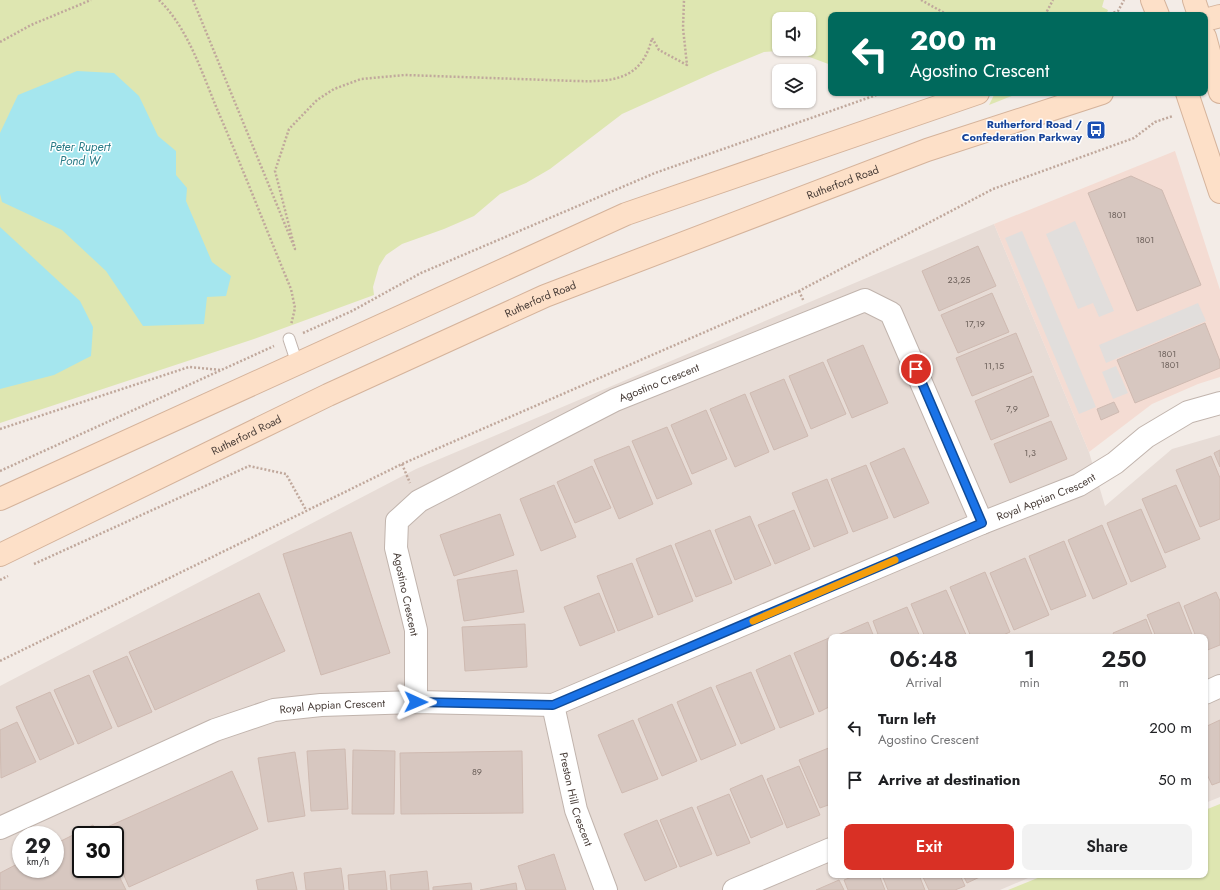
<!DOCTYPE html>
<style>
:root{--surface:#fff;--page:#f2f2f2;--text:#202124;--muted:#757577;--accent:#d93025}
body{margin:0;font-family:Jost,sans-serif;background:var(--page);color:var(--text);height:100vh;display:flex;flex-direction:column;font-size:15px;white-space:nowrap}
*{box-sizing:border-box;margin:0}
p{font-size:13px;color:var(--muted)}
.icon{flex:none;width:22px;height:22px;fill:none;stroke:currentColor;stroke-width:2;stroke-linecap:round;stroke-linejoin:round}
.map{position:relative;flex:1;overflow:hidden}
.drawer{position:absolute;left:828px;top:634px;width:380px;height:244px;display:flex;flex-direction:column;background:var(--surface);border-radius:8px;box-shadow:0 1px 3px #0004}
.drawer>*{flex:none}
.guide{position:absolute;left:828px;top:12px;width:380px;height:84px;border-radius:8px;box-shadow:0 1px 3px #0004;background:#00695c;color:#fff;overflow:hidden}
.fabs{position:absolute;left:772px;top:12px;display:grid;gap:8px}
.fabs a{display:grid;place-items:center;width:44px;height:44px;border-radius:8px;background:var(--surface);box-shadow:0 1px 3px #0004;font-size:20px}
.speed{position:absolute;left:12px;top:826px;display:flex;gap:8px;font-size:20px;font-weight:700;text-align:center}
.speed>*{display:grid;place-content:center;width:52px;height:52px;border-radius:50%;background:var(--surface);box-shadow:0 1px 3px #0004;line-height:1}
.speed small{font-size:10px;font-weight:400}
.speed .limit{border:2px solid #111;border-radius:6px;background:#fff;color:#111}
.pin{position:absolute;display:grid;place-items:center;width:34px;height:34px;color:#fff;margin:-17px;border:2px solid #fff;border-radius:50%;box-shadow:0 1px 4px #0007}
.me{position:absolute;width:44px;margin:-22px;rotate:91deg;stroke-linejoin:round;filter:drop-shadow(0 0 3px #0008)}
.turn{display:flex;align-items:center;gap:14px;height:84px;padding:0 16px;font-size:18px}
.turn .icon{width:52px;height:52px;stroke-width:2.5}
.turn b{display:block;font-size:28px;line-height:34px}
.eta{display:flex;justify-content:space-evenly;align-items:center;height:68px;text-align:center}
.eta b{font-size:24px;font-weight:600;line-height:28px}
.button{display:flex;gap:8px;margin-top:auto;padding:8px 16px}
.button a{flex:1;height:46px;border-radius:8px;background:var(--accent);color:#fff;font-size:16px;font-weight:600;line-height:46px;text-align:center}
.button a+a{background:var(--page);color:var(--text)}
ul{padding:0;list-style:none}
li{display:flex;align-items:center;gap:12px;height:52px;padding:0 16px}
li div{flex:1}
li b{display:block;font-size:15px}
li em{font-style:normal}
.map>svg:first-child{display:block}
</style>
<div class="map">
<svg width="1220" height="890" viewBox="0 0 1220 890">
<rect width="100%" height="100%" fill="#f3ece7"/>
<!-- residential -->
<path fill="#e7dcd6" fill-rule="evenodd" d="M994,224L1089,452L1105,506L1172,449L1220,435V797L1205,803V637H831V875H1035L1000,890H0V686L416,469ZM21,835H55V869H21ZM81,835H115V869H81Z"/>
<!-- commercial -->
<path fill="#f4dcd3" d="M1175,151L1220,290V377L1198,384L1152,404L1089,452L994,224Z"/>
<!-- green -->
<g fill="#dee6b1" fill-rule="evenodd">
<path d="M0,0H1104L1102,7L1108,10L1106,15H831V65L791,50L764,52L713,73L622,114L550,169L526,183L500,194L474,216L444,229L402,244L386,255L379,266L373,287L374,295L254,339L0,423ZM779,19H809V49H779Z"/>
<path d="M995,93H1019L989,105Z"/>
<path d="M1220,804V890H1008L1045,875H1205V810Z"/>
</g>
<!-- parking -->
<g fill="#e1dedc">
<path d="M1075,221L1114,311L1099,317L1093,303L1078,309L1046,234Z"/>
<path d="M1022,231L1096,407L1079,414L1005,238Z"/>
<path d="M1198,303L1206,321L1106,363L1099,345Z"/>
<path d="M1116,366L1128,393L1113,399L1102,372Z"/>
</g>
<!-- water -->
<g fill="#a5e6ee">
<path d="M77,71L114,73L139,96L158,136L176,151V175L187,188L186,201L212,262L231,276L226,296L207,297L204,324L143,326L106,271L62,230L2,202L0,194V133L18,95Z"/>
<path d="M0,227L80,301L93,327L91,356L54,375L0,389Z"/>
</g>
<!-- building -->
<g fill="#d7c7c0" stroke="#cfbab1">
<path d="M1131,176L1162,190L1201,285L1137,311L1088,193Z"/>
<path d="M978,246L996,286L939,311L922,271Z"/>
<path d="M992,293L1009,332L958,353L941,315Z"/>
<path d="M1205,323L1220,361V368L1135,403L1117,360Z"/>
<path d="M1016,333L1032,372L972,396L956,358Z"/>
<path d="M863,345L888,403L852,418L827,360Z"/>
<path d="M823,362L846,414L811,429L789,376Z"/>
<path d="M1033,376L1049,416L991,440L975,401Z"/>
<path d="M784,379L808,436L774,450L750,393Z"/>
<path d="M745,394L769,452L735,467L710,409Z"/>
<path d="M1114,402L1119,412L1101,420L1097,409Z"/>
<path d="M706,410L727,459L692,474L671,425Z"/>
<path d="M1051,421L1067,459L1010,483L994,444Z"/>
<path d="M667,427L692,484L657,499L632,441Z"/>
<path d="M629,446L653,504L619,519L594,460Z"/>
<path d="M904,448L929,503L894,518L870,463Z"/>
<path d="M1220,450V467L1214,453Z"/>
<path d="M1211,456L1220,478V519L1200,527L1176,470Z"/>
<path d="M866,465L888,518L853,532L831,479Z"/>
<path d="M592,466L611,508L575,523L557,482Z"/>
<path d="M827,479L848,533L814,547L792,493Z"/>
<path d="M554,485L576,537L541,551L520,499Z"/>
<path d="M1176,485L1200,539L1165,553L1142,499Z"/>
<path d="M1141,509L1166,567L1131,582L1107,523Z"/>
<path d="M794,510L810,549L775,564L758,525Z"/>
<path d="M500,514L514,555L454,576L440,535Z"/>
<path d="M750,516L771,565L735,580L715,530Z"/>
<path d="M1102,525L1127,584L1093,599L1068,540Z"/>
<path d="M710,530L732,583L696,597L675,544Z"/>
<path d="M351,532L390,653L321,675L283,554Z"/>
<path d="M1064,541L1086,596L1051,610L1029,556Z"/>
<path d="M671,545L693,601L658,615L636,559Z"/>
<path d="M1025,558L1049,615L1014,630L990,573Z"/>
<path d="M632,563L653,617L618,631L597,576Z"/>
<path d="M517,570L524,612L464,621L457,580Z"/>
<path d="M985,572L1010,632L999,637H971L950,587Z"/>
<path d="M946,590L967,637H925L911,604Z"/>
<path d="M1216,592L1220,601V645L1205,651V637H1196L1184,606Z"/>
<path d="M259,593L285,651L155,710L129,652Z"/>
<path d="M599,593L615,632L580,646L564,607Z"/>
<path d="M1179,602L1193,637H1156L1147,615Z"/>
<path d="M907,607L920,637H879L873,621Z"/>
<path d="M1146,619L1153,637H1115L1113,633Z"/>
<path d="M868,622L874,637H833Z"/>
<path d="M525,624L527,667L465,671L462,627Z"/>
<path d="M829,638L831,642V706L819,712L794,653Z"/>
<path d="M790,655L814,714L780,728L756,670Z"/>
<path d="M127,656L152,712L118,727L93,671Z"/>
<path d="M751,672L775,729L741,744L716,686Z"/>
<path d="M89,675L112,728L78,744L54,690Z"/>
<path d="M711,687L736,745L701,760L677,702Z"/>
<path d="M50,692L74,744L40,760L16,707Z"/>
<path d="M672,704L697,761L662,776L638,719Z"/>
<path d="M633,720L658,779L622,793L598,735Z"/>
<path d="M1220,720V782L1212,785L1205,770V727Z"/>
<path d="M17,722L36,762L1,778L0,730Z"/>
<path d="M831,747V804L820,808L799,760Z"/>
<path d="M345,749L348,809L311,811L307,751Z"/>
<path d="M353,750L395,751L394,814H352Z"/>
<path d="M522,751L523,813L401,814L400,753Z"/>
<path d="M295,752L305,816L268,822L258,758Z"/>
<path d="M799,766L820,815L787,828L767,779Z"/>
<path d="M232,771L258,829L129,887L115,855V835H106L103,829Z"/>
<path d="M762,775L783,824L751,838L730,789Z"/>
<path d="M729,794L750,843L717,856L697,807Z"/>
<path d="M692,807L712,854L680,867L660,820Z"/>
<path d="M657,820L677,867L645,881L624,834Z"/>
<path d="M93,825L98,835H81V869L115,868L126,890H0V873L21,862V869H55V844Z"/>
<path d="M554,854L566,890H526L518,866Z"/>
<path d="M341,868L344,890H306L304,873Z"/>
<path d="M385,871L387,890H349L348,875Z"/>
<path d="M427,871L429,890H391L390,875Z"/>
<path d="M293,872L297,890H258L256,880Z"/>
<path d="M857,875H879L885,890H848L844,880Z"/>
<path d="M882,875H919L925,890H888Z"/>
<path d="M922,875H960L965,886L955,890H929Z"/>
<path d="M963,875H984L967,883Z"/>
<path d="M839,880L844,890H816Z"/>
<path d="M471,883L472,890H433V887Z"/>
<path d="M516,883L517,890H480Z"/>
</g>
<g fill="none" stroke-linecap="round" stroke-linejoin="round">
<defs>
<path id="lane" d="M289,339L297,363"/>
<g id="street">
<path d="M1205,693L1220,686"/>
<path id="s1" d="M416,702V630L396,548L397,521L419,501L615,400L865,300L891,313L982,523"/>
<path id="s2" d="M553,705L576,810L606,890"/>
<path id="s3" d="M0,828L215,730L274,710L321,705L416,702L553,705L982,523L1079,485L1115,463L1146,437L1188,412L1220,403"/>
<path d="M734,890L831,849"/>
</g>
<g id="secondary">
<path d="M1152,0L1158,15"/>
<path d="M1194,0L1199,15"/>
<path d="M1205,20L1220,16"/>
<path d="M1205,37L1220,92"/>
<path d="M1187,93L1220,192"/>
<path d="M0,499L626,214L978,93"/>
<path id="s4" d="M0,555L328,395L545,296L927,150L1102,93"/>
</g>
</defs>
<!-- lane casing -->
<use href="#lane" stroke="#c1b4ad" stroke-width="13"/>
<!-- street casing -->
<use href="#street" stroke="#c1b4ad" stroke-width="24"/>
<!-- secondary casing -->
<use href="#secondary" stroke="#d5b39b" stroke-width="24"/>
<!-- path -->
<g stroke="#c0a89c" stroke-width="2.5" stroke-dasharray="2 2" stroke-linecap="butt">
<path d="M159,0C188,28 202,73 217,109C243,169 266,229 291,289L295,308L291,325"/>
<path d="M193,0L295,249L275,171L289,129L317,100L334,89L361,79L405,75L576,81C613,82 642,80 652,38L659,50L687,65L683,28L684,0"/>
<path d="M921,0L948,15"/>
<path d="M1045,15L1053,0"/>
<path d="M1106,15L1118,11L1124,0"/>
<path d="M0,42L31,25L91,0"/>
<path d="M799,291L804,302"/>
<path d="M303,333L352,311L421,273L655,173L882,93"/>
<path d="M0,429L189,367L221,370"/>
<path d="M402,464L410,483"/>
<path d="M0,471L274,346"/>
<path d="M34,564L249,466L286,474L306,510"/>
<path d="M0,580L8,576"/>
<path d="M0,661L402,464L799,291L993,189L1134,138L1155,122L1173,116"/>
</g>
<!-- lane -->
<use href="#lane" stroke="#fff" stroke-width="11"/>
<!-- street -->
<use href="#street" stroke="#fff" stroke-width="22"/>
<!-- secondary -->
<use href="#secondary" stroke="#fde0c8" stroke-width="22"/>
</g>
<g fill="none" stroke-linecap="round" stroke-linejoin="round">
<defs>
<path id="route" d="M416,702L553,705L982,523L916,369"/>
</defs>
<!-- route casing -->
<use href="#route" stroke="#114b97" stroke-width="10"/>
<!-- route -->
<use href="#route" stroke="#1a73e8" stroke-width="7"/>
<!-- slow -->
<path stroke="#f59e0b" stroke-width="7" d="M753,621L895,560"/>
</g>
<!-- icons -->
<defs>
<symbol id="bus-square" viewBox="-11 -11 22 22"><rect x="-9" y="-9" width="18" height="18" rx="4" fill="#1a4fb4" stroke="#fff"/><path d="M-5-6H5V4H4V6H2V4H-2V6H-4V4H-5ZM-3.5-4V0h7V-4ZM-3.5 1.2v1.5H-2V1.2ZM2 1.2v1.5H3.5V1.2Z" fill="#fff"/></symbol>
</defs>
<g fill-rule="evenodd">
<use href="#bus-square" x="1085" y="119" width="22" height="22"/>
</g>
<g text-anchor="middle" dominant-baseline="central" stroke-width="3" stroke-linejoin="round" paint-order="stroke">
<!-- number labels -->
<g font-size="9" fill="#6a5e58">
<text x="1117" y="214">1801</text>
<text x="1145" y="239">1801</text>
<text x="959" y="279">23,25</text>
<text x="975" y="323">17,19</text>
<text x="1167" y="353">1801</text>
<text x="1170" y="364">1801</text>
<text x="994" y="365">11,15</text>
<text x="1012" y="408">7,9</text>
<text x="1030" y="452">1,3</text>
<text x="477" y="771">89</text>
</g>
<!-- transit labels -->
<g font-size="11" font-weight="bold" fill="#164399" stroke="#fff" text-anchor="end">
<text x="1082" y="124">Rutherford Road /<tspan x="1082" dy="13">Confederation Parkway</tspan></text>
</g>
<!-- street labels -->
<g font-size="11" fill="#463b36" stroke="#fff">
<text stroke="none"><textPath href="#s4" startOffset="922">Rutherford Road</textPath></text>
<text stroke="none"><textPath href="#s4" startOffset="598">Rutherford Road</textPath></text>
<text stroke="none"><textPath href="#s1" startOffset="481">Agostino Crescent</textPath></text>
<text stroke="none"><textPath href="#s4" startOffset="274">Rutherford Road</textPath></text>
<text stroke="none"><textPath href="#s3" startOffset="1113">Royal Appian Crescent</textPath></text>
<text transform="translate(406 594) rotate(78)">Agostino Crescent</text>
<text stroke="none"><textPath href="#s3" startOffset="357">Royal Appian Crescent</textPath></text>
<text stroke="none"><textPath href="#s2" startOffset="97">Preston Hill Crescent</textPath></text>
</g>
<!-- water labels -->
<g font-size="12" font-style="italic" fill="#2a7c88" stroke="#fff">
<text x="80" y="147">Peter Rupert<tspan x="80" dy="14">Pond W</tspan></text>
</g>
</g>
</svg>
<div class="fabs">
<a><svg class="icon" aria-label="sound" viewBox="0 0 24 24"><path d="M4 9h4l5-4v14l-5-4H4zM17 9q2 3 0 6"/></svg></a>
<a><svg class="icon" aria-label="layers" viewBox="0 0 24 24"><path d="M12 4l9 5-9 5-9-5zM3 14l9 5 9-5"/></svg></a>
</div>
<div class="speed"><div>29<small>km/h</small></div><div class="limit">30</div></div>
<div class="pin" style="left:916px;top:369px;background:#d93025"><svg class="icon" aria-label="arrive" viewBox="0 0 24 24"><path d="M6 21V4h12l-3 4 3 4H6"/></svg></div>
<svg class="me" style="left:416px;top:702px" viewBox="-20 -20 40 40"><path d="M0-17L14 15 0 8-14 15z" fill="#1a73e8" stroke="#fff" stroke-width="4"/></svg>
<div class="guide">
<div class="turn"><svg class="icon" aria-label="left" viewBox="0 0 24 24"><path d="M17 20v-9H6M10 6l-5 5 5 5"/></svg><div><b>200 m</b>Agostino Crescent</div></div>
</div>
<section class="drawer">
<div class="eta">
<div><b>06:48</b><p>Arrival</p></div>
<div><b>1</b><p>min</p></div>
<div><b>250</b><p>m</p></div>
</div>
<ul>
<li><svg class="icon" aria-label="left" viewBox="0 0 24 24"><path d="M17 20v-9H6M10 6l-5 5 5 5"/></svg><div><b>Turn left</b><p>Agostino Crescent</p></div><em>200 m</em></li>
<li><svg class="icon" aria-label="arrive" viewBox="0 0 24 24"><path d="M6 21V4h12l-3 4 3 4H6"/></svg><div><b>Arrive at destination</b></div><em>50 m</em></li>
</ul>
<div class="button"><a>Exit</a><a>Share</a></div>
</section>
</div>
